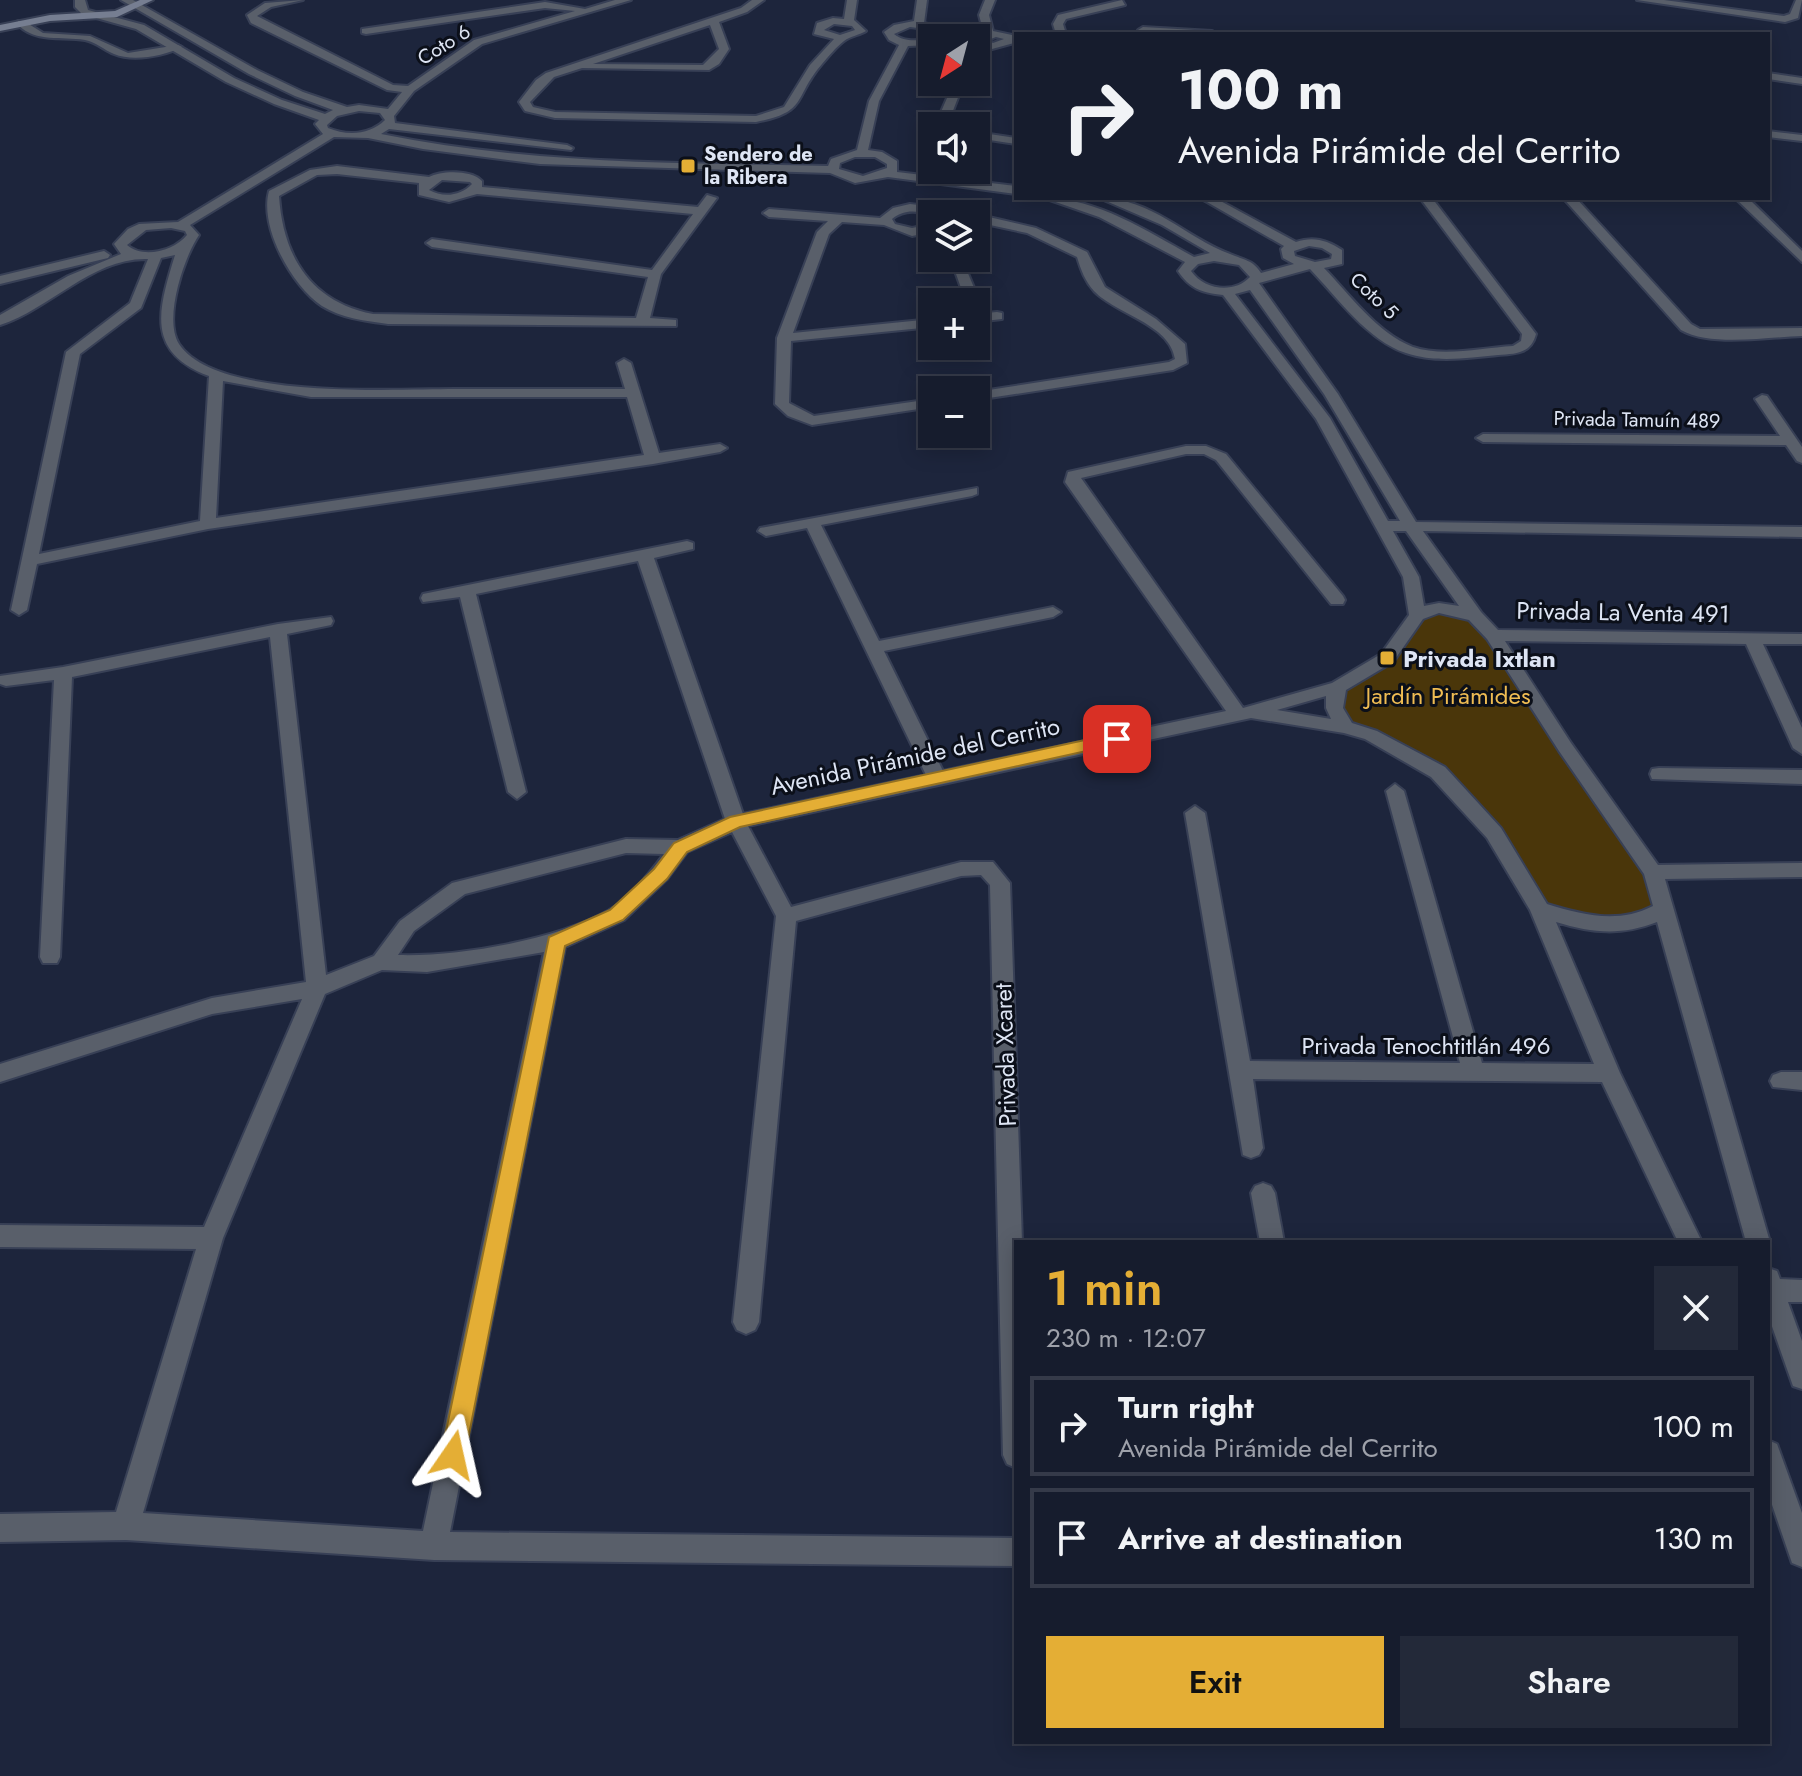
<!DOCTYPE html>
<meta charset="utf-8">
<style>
:root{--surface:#161c2d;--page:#232939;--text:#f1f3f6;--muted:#9ea1aa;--line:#353a49;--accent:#e4ae35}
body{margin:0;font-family:Jost,sans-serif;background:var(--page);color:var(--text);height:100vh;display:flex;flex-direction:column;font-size:30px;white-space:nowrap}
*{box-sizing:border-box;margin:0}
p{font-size:26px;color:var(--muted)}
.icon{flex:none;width:44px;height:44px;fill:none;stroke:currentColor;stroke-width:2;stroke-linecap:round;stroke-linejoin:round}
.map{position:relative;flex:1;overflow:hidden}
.details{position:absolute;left:1014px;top:1240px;width:756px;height:504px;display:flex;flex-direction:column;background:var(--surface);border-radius:0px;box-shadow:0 4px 20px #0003,0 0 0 2px var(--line)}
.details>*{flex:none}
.guide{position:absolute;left:1014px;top:32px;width:756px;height:168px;border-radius:0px;box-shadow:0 4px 20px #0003,0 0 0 2px var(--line);background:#161c2d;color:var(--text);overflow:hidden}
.needle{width:52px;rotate:216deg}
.buttons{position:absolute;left:918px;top:24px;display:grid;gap:16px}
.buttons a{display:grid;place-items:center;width:72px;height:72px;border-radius:0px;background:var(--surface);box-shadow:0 4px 20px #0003,0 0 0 2px var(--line);font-size:40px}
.pin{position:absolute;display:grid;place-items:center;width:68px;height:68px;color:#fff;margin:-34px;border-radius:16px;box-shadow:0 4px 12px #0006}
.me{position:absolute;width:88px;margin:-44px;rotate:11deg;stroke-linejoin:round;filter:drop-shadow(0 0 6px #0008)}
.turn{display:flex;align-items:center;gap:28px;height:168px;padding:0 32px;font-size:36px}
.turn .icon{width:104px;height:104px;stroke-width:2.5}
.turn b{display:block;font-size:56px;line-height:68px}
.round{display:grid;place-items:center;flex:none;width:84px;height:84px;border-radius:0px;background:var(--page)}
.headline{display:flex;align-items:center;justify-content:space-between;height:136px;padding:0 32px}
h1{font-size:48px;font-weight:600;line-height:60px;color:var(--accent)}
.action{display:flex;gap:16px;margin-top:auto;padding:16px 32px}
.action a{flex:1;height:92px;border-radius:0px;background:var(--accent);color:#111;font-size:32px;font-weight:600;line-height:92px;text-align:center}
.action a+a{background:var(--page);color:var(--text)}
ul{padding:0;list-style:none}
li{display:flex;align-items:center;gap:24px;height:100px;margin:0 16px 12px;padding:0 16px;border:4px solid var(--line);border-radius:0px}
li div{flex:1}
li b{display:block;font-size:30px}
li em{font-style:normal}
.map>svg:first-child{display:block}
</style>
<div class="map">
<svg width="1802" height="1776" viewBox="0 0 1802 1776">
<rect width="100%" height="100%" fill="#1d253c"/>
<!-- green -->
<path fill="#4a360a" d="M1426,610L1475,616L1653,872L1664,909L1643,922L1540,909L1494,833L1438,772L1346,727L1338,687L1387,658Z"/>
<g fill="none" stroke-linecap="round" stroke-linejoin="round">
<defs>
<path id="lane" d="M18,21H24L43,33L90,36L128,53L178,45L182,47C164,56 133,62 114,54C104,50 96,42 85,40C61,36 37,43 18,25Z"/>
<g id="street">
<path d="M75,0H85L88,10L144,25L234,78L282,100L325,114L333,110L295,96L249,74L121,0H133L257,70L303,92L347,107L359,105L388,109L402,92L387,90L251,23L247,15L265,3L303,0L271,7L257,16L393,85L408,86L474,40L575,11L545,8L366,34L362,33V29L545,2L585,9L615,0H631L482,44L414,91L394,116L395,123L567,145L573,148L571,150L389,129L381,134C528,164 678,163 828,166L831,159L857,150L869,101L899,45L889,40L884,32L894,25L914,21L917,0H927L924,23L939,27L942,32L984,34L979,15L985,0H995L989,15L993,31L1012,35L1014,43L992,49L976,42V38H932V45L908,46L879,101L868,150L882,152L897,161V172L1016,186V194L888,177L855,183L830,173L540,164L423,149L368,138L334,137L190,225L199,235C184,257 163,319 179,344C216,400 394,389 455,389C511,389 568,389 625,389L617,363L624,359L631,363L659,453L720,444L727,448L720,452L653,464L208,529L37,564L27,610L19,615L11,610L66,352L130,303L148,259C93,257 50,309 0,325V315L68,276L121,254L114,244L128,229L139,224L178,222L323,134L315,124L319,120L274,104L226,82L136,29L82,14L75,7ZM910,27L926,29L934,35L932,39C918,40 905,43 894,34ZM996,37L1004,39L993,43L988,40ZM359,111L380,113L385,120C370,135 347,136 328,128L327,125L337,116ZM855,157H875L887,164V168L863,176L839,169L840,163ZM171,228L185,231L187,235C174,251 143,259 127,245L146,230ZM175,255C159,308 144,352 209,376L200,521L39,554L80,354L141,308L161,258ZM223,381L311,397H627L644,455L216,518Z"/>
<path d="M752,0H764L747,12L719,22L729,49L719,64L709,70L582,68L554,77L530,102L533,107L555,112L756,116L784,107L810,65L834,39L814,34L817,23L833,18L844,19L847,0H857L854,20L866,31C860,35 850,36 844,41C836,47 828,57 822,64C793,97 809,112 756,122L555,118L525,111L519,102L536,80L546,73L741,8ZM834,24L852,26L855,30L840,35L824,30ZM710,25L719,49L703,65L593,64Z"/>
<path d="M1122,0L1125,5L1066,19L1063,24L1066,34H1056L1053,24L1058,15Z"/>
<path d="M1637,0H1664L1784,16L1790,14L1796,0H1802L1798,18L1785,22Z"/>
<path d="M1143,27L1212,31L1217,34L1139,32L1138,30Z"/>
<path d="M1768,73L1802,78V84L1768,79Z"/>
<path d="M954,82H964L949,121L951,126H939L937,121Z"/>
<path d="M1768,131L1802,135V141L1768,137Z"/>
<path d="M976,132L1016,138V144L976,138Z"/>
<path d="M337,166L429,177C442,170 472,170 482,181V187L698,207L707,195L717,198L661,274L650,318L676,320V326L388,324C366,321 341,318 322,306C292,286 259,227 269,191L310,170ZM337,174L419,183V195L449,202L477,194L693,214L652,270L432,239L426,243L432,247L648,277L636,318L373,314C311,302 283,257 279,196L317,175ZM442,180L470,182L472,184C461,196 443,198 429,190Z"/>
<path d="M1044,198C1098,198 1148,232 1194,257L1210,253L1162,225L1099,198C1152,198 1186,238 1230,254C1244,260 1253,260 1261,273L1294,264L1283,258L1281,249L1284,246L1200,198H1215L1296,242C1313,236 1327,240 1342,250V264L1324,268C1349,294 1377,333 1413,347C1442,357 1482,348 1513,346L1521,341L1522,334L1420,198H1432L1536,334C1531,354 1515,354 1498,355C1468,358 1435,363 1406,353C1368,341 1337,297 1310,269L1259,283L1338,394L1416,522L1802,527V537L1423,531L1481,612L1498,630L1802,634V644H1763L1802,728V754L1793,748L1746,644L1505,641L1571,743L1658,865L1802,863V877L1665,879L1770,1242L1768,1246V1242H1746L1657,922C1621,936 1592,933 1556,922L1620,1073L1702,1242H1678L1602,1082L1253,1079L1263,1148L1259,1155L1251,1158L1243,1155L1185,813L1195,806L1205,813L1250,1061L1460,1063L1386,791L1395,784L1404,791L1482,1063L1594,1064L1530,910L1487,838L1431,777L1365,739L1344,733L1251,718L748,826L791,907L961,862H993L1010,883L1022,1242H1016V1468L1007,1464L1003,1455L990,885L981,875L961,876L796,921L759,1322L755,1330L746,1334L737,1330L733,1322L776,916L732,832L687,852L667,879L624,920L565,947L450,1532L1016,1538V1566L434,1560L126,1540L0,1542V1514L116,1512L196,1249L0,1247V1225L204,1227L302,999L212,1014L0,1082V1064L212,998L306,982L270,637L72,677L60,957L57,963H43L40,957L54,680L6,686L0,684V676L63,667L278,624L331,617L333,621L331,625L287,634L326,975L374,956L400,921L452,883L626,839L678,840L725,819L638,561L476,594L526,792L517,799L508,792L460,597L423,602L421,598L423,594L687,541L693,543V549L654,558L743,814L926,775L807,528L766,536L758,531L760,528L977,488V494L972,496L821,525L879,641L1053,607L1061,612L1053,617L884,651L943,771L1226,711L1065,482L1068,472L1186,446H1206L1226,454L1343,596L1345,600L1343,604H1331L1216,460L1204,454H1186L1081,478L1243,708L1332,683L1381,654L1409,615L1403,577L1316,419L1223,295C1202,293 1189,288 1178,271L1185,262L1099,217ZM1309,246L1322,248L1332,254L1331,259L1315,262L1295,256L1294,251ZM1214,261L1239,265L1250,277C1234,294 1204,290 1191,271L1198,264ZM1250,290L1324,394L1400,521H1388L1330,418L1235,294ZM1393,531H1406L1459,606L1439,603L1424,606L1419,577ZM1439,613L1469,620L1487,639L1559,751L1644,874L1653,906C1618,924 1583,915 1547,904L1501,828L1445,767L1377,731L1352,723L1343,708L1346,690L1393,662L1423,619ZM1326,696V708L1331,719L1277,710ZM626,853L664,854C650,873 629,899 608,911C555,940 458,957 398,955L414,931L465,894ZM544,952L423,1531L143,1513L223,1238L325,994L382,970L427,972Z"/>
<path d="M1563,198H1576L1691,324L1700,329L1802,328V336C1768,337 1710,347 1681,330Z"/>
<path d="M1735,198H1748L1802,251V262Z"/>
<path d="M910,204L928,206L942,214H932V217C918,210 905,209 892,219L895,224L912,228L932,224V232L912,236L884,225L842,222L829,234L793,333L932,319V327L791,341L789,403L814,416L932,399V407L812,425L788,416L775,404L777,338L817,232L828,221L769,217L763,213L769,209L880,218L893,208Z"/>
<path d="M976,214L1036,228L1087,252L1105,287L1156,319L1185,344L1187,363L1173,370L976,400V392L1169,362L1175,359C1170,324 1116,314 1094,291C1085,281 1081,270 1077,257L1027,233L976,222Z"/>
<path d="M104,251L110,255L108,258L0,284V276Z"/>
<path d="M961,267L967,271L980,302L978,305L966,302L955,271Z"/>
<path d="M997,312L1002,313V319L976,322V314Z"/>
<path d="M1762,395L1767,396L1802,447V463L1797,461L1786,445L1483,442L1476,438L1483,434L1780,436L1755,399Z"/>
<path d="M1659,768L1802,770V784L1652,779L1650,774L1652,769Z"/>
<path d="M1781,1072H1802V1090L1773,1087L1770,1081L1773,1075Z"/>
<path d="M1263,1183L1271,1186L1275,1193L1284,1242H1260L1251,1193L1255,1186Z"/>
<path d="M1768,1268L1777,1271L1780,1279L1802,1280V1302H1788L1802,1341V1389L1793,1386L1768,1315Z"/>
<path d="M1768,1440L1777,1444L1802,1513V1567L1792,1563L1768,1493Z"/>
</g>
<path id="secondary" d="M140,0H153L117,17L50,21L0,31V25L50,15L115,11Z"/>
</defs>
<!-- lane casing -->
<use href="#lane" stroke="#384056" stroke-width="4"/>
<!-- street casing -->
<use href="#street" stroke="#384056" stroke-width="4"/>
<!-- secondary casing -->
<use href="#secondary" stroke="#384056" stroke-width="4"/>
<!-- lane -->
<use href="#lane" fill="#595f6a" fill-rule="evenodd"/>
<!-- street -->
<use href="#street" fill="#595f6a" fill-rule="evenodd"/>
<!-- secondary -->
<use href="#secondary" fill="#767e91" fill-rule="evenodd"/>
</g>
<!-- route -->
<path fill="#e4ae35" stroke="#947122" stroke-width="2" d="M1117,733L1123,735L1125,739L1123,743L740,827L687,852L667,879L623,920L565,946L465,1455L461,1463L453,1467L444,1463L441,1455L549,937L610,910L654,869L674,843L730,817Z"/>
<!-- markers -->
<g fill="#e4ae35" stroke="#0b0f19" stroke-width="3">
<rect x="680" y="158" width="16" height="16" rx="4"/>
<rect x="1379" y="650" width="16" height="16" rx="4"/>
</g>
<g text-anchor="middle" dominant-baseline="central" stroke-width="6" stroke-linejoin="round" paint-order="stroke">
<!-- far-street labels -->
<g font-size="20" fill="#dee5f4" stroke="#0b0f19">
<text transform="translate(444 45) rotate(-32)">Coto 6</text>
<text transform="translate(1374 296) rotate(44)">Coto 5</text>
<text transform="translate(1637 420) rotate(1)">Privada Tamuín 489</text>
</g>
<!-- far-poi labels -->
<g font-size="20" font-weight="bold" fill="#dee5f4" stroke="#0b0f19" text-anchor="start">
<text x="704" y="154">Sendero de<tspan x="704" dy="23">la Ribera</tspan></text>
</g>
<!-- street labels -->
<g font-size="24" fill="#dee5f4" stroke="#0b0f19">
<text transform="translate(1623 612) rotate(1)">Privada La Venta 491</text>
<text transform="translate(915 756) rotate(-12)">Avenida Pirámide del Cerrito</text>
<text x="1426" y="1045">Privada Tenochtitlán 496</text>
<text transform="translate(1005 1055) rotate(-92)">Privada Xcaret</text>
</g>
<!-- poi labels -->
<g font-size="24" font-weight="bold" fill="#dee5f4" stroke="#0b0f19" text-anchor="start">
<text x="1403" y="658">Privada Ixtlan</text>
</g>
<!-- park labels -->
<g font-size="24" fill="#efbc53" stroke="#0b0f19">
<text x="1448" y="695">Jardín Pirámides</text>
</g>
</g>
</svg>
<div class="buttons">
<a><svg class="needle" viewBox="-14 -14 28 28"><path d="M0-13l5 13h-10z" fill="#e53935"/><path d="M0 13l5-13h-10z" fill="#9ea1aa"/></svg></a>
<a><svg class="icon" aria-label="sound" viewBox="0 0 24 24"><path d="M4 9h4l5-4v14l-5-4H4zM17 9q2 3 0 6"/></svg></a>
<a><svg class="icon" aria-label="layers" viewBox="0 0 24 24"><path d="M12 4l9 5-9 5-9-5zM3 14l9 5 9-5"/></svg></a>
<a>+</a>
<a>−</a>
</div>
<div class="pin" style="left:1117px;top:739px;background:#d93025"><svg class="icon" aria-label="arrive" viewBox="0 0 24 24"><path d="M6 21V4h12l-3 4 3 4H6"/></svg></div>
<svg class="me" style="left:453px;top:1455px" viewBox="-20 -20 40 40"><path d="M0-17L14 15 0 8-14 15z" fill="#e4ae35" stroke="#fff" stroke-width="4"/></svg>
<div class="guide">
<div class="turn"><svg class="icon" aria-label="right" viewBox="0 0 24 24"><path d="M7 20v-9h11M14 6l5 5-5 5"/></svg><div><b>100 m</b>Avenida Pirámide del Cerrito</div></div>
</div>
<section class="details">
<div class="headline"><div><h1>1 min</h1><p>230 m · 12:07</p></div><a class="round"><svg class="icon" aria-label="close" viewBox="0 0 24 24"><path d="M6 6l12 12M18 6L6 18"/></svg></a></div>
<ul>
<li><svg class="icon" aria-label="right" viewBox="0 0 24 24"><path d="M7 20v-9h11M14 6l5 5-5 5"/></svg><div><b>Turn right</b><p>Avenida Pirámide del Cerrito</p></div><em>100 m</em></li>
<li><svg class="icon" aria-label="arrive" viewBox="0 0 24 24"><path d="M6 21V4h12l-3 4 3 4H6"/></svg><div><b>Arrive at destination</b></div><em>130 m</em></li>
</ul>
<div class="action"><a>Exit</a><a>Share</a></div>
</section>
</div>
